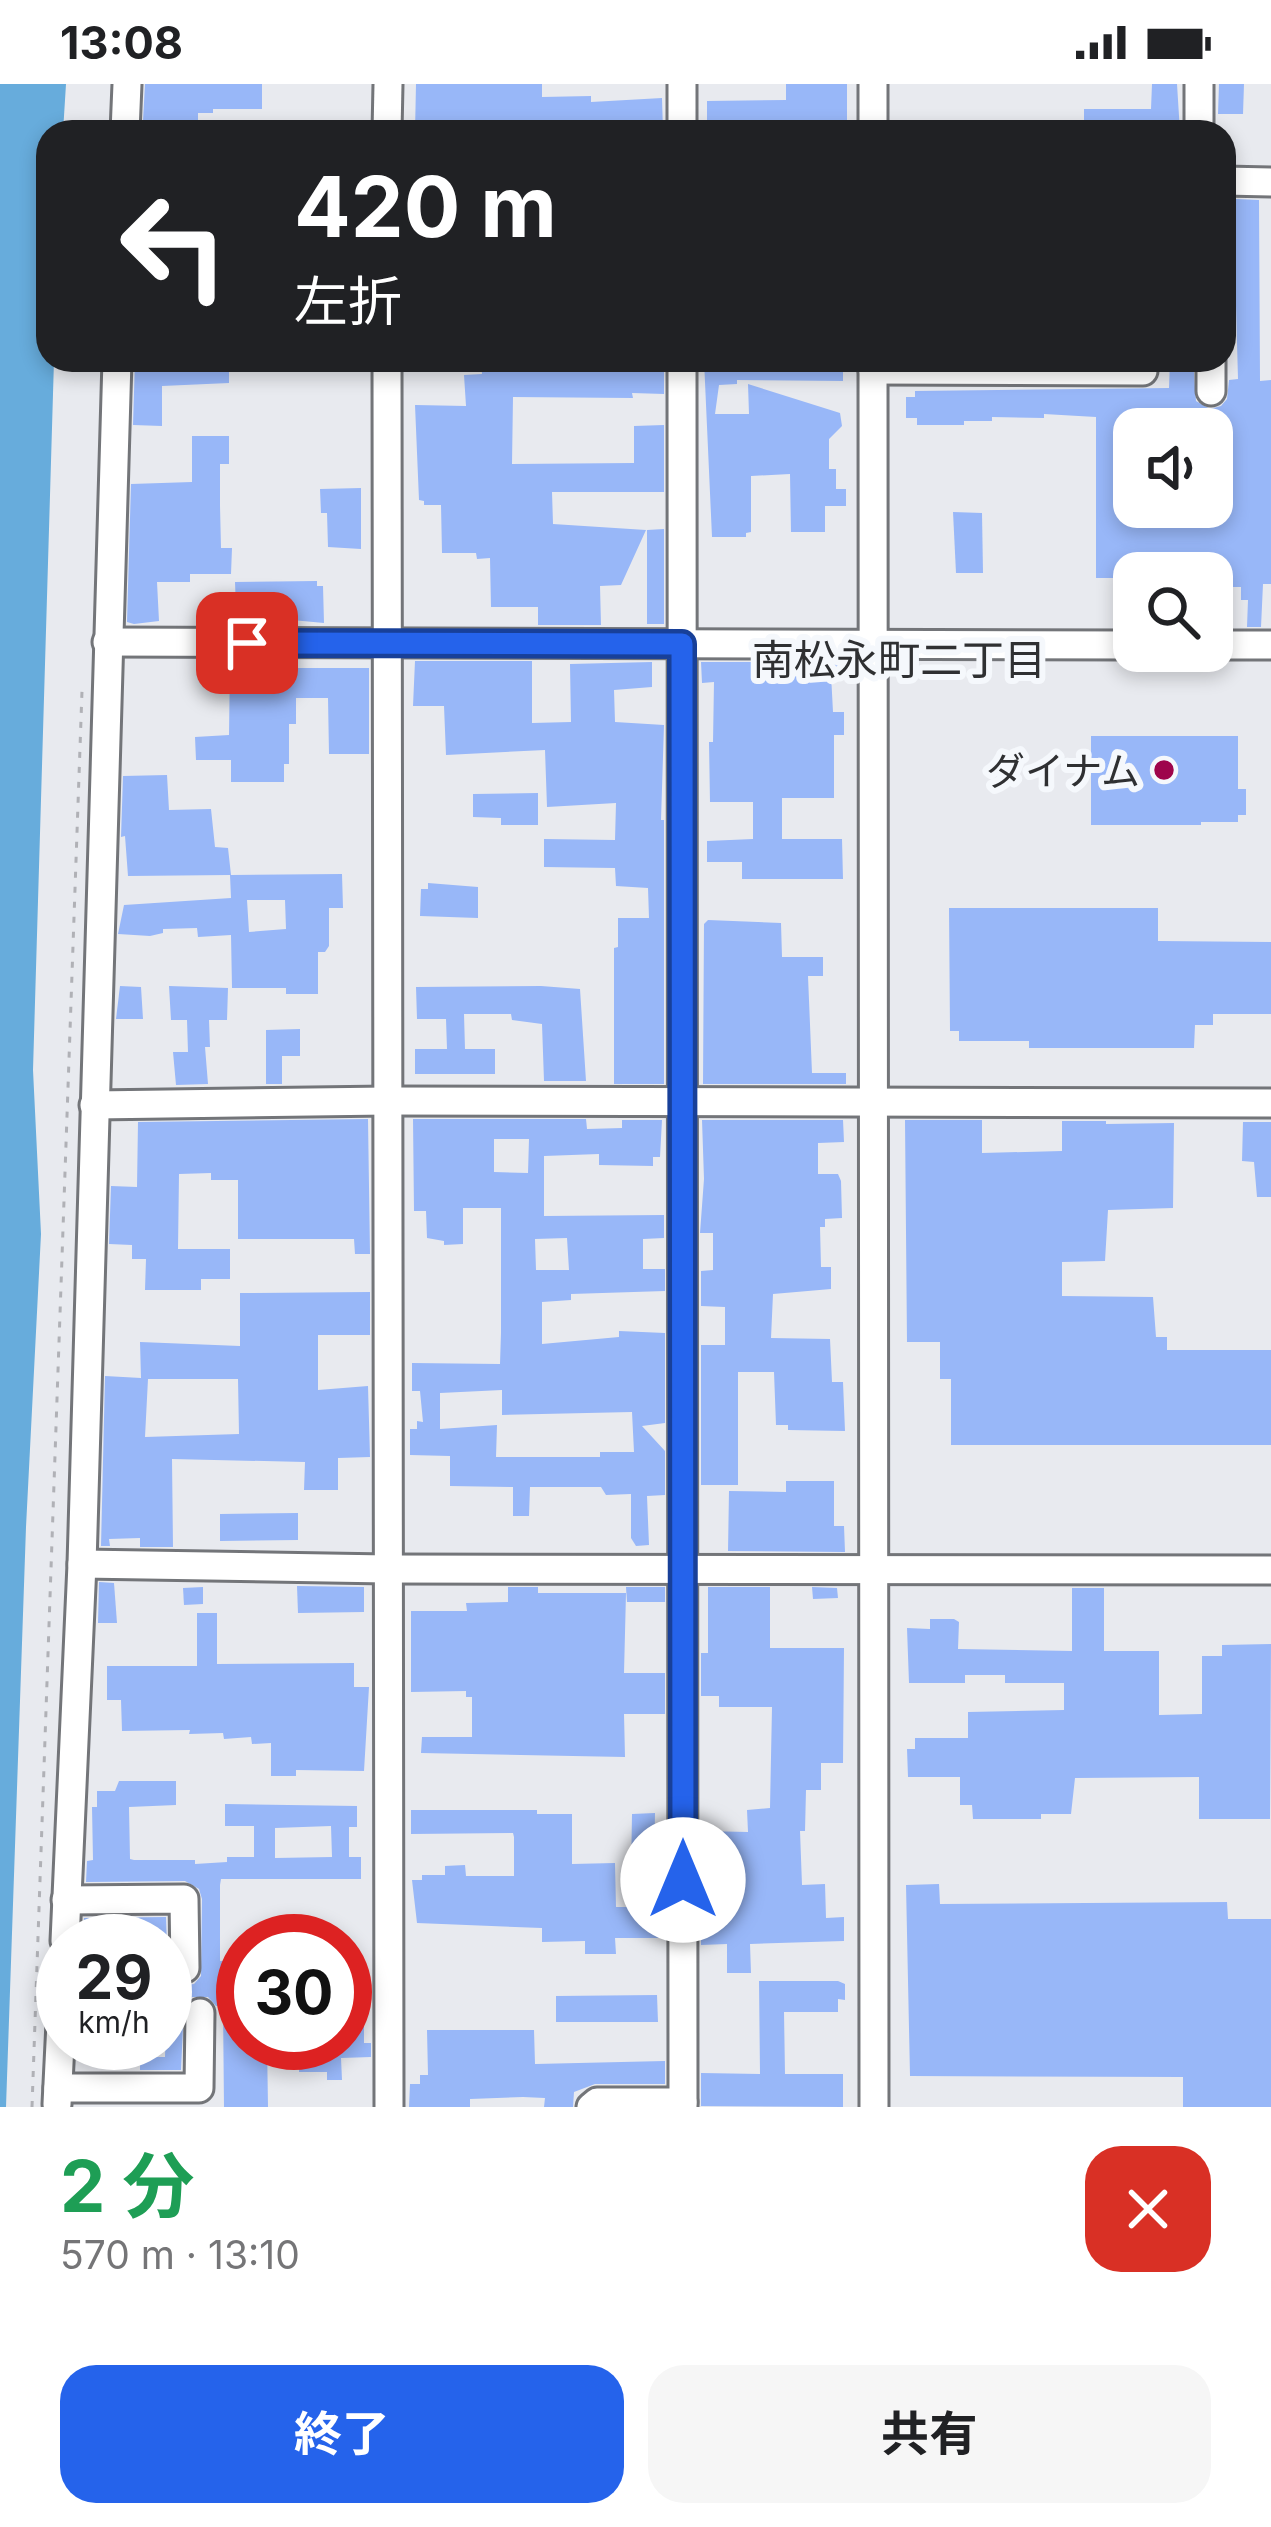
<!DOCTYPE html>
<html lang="ja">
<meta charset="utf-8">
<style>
:root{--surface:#fff;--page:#f6f6f6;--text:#202124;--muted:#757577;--accent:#2563eb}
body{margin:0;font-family:Inter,"Noto Sans JP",sans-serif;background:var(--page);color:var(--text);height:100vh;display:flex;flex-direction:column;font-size:45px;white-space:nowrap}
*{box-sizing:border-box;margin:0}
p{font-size:39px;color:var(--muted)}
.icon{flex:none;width:66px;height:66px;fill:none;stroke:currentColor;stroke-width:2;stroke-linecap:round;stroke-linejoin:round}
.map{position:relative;height:2023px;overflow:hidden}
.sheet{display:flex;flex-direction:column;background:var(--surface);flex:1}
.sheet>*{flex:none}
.hud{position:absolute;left:36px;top:36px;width:1200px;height:252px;border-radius:36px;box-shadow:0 6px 18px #0003;background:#202124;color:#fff;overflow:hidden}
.controls{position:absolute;left:1113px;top:324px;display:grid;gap:24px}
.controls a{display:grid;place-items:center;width:120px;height:120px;border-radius:24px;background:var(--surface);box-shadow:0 6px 18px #0003;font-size:60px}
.speed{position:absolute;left:36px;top:1830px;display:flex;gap:24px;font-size:60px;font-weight:700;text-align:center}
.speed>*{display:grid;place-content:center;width:156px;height:156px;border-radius:50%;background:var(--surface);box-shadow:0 6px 18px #0003;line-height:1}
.speed small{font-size:30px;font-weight:400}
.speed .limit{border:18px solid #d22;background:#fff;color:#111}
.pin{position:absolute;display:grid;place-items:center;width:102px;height:102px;color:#fff;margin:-51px;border-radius:24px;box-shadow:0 6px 18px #0006}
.me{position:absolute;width:132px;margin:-66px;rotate:0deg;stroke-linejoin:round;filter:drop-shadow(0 0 9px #0008)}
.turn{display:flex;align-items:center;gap:42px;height:252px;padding:0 60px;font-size:54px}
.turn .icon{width:156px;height:156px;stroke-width:2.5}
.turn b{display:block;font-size:84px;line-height:102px}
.round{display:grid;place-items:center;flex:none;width:126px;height:126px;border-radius:36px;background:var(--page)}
.summary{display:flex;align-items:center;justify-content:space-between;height:204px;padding:0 60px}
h1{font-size:72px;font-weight:700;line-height:90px;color:#1e9e55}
.action{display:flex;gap:24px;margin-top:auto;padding:24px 60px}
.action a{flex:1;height:138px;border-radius:36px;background:var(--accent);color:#fff;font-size:48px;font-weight:700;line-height:138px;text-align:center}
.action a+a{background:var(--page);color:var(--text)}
.status{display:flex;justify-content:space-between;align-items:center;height:84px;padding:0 60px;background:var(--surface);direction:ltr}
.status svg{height:33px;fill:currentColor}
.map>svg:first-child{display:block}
</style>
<div class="status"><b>13:08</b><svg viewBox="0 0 49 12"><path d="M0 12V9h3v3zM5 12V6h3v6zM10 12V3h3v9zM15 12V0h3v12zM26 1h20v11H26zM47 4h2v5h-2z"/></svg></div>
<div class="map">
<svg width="1271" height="2023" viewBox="0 0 1271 2023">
<rect width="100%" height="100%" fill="#e8eaef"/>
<!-- water -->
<path fill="#67acdc" d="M0,0H66L63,48H48V276H54L33,986L41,1150L26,1443L6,2023H0Z"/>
<!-- building -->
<g fill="#98b7f8" fill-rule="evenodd">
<path d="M145,0H262V25H213V29H198V48H169V42H150V37H143Z"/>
<path d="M416,0H542V13L591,12V18L662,14L663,48H477V43H433L434,48H415Z"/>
<path d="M786,0H847V48L707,45V17L786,16Z"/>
<path d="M1152,0H1177L1180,48H1084V25H1151Z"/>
<path d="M1219,0H1244L1243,30H1218Z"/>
<path d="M1236,115L1259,116L1260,297L1271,296V500H1263L1261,543H1247L1248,516H1241V503H1230V494H1212V489H1134V494H1096V333L1044,330V334L992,333V337H964V341H917V334H906V313H915V307L1169,304L1170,276H1193L1196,317L1210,325L1221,322L1227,315L1229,296L1238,295L1236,222H1231L1229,199L1236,198L1235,166H1227L1226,148H1233ZM1170,334V339L1212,338V423H1134V335Z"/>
<path d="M135,276H229V299L162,302V342L133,341Z"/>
<path d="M481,276H499V284L620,286V276H664V310L632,309L633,314L513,313L512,380L634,379V342L664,341V408H552L553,440L646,446L621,501L600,502L601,541H538V523H491L490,474L477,475L476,469H442L441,421H424V417L419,416L415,321L466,322L464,291L482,290Z"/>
<path d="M704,276H843V297L737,296V300L719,301L715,330H749L748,300L840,329L842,342L829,355V385H836V405H846V422H825V448H791L790,390L751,392V448L746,449V453H712Z"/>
<path d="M192,352H229V380H220V422L221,464H232L231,490H190V498H157L159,537L134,540L127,538L131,400L192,398Z"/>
<path d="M361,404V465L328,463L327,429H321L320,405Z"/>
<path d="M953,428L982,429L983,489H956Z"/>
<path d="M664,445V540H647V446Z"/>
<path d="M317,497V502H323L324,539L281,535V523L236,525L235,498Z"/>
<path d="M230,576L289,577L296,584H369V670H329L328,614H296V640H289V680H284V698H231V676H196L195,653L229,651Z"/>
<path d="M415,577H532V639L571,638L570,580L652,578V603L614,606L615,638L664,641L661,736H664V1000H614V864L618,863V834H649L648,804L616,802L615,784L544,783V755L615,756L616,719L547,723L545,666L446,671L444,622H413Z"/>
<path d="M701,578H840V590H831L833,628H844V651H834V714H782V755H842L843,795H742V778H707V757L753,755V718H710L709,658H713L714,598L702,599Z"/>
<path d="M1091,652H1238V705H1246V731H1238V738H1201V741H1091Z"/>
<path d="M167,691L169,726L211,725L215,763L228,764L231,791L342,790L343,824H329V862L325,868H318V910H286V904H232L231,851L198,853L197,844L163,845V849L150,852L118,850L124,821L231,814L230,791L128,792L125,752L121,753L123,692ZM247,816H285L286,845L249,848Z"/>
<path d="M538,709V741H501V734L473,733V710Z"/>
<path d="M428,799L478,803V834L420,832L421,805H428Z"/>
<path d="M949,824H1158V857L1271,858V930H1213V941H1195L1194,964H1029V957H959V947H950Z"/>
<path d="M708,836L781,839L782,873H823V892H808L812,989H846V1000H703L704,840Z"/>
<path d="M120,902L141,903L143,935H116Z"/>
<path d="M169,902L228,904L227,936H209L210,963H205L208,1000L176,1001L173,968H188L187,936H171Z"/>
<path d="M541,902L580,905L586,997H544L542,940L512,936L511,930H464L465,965H495V990H415V965H447L446,935H417L416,903Z"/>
<path d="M300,945V972H282V1000H266V946Z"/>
<path d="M368,1035L370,1170H355L354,1155H238V1096H211V1089L179,1090L178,1165H230V1195H201V1206H145L146,1175H132V1161L109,1160L111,1102L137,1103L138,1038Z"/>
<path d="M413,1035H586L587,1045L622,1044V1036H662L660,1073H653V1082L599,1081V1070L544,1072V1132L664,1131V1154L643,1155V1185H665V1207L571,1210V1216L542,1218V1260L619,1253V1247L665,1249V1339L642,1342L665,1367V1411L647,1412L649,1461L636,1462L631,1454V1410L606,1411L601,1403H530L529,1432H513V1403L450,1402V1372L410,1371V1345H417V1337L423,1338L420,1307H412V1279L500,1280L501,1249V1124H463V1160L444,1161V1157L427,1154L426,1127H414ZM494,1055H529L528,1089L494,1088ZM567,1154L569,1186H536L535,1155ZM502,1306V1331L632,1328L634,1368H600V1373H496L497,1341L440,1345V1309Z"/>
<path d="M702,1036H843L844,1058L818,1059V1090H838L841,1097L842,1134L825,1135V1143H820L821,1183H831V1205L773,1210L771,1254L830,1255L832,1298H843L845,1347L788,1346V1341H776L774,1288H738V1401H701V1261H725V1223L701,1222V1187L713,1186V1149H700L704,1095Z"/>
<path d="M905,1036H982V1069L1062,1067V1037H1106V1040L1174,1039L1173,1124L1108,1126L1105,1177L1062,1178V1212L1153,1213L1156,1253H1167V1266H1271V1361H951V1295H940V1258H907Z"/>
<path d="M1243,1038H1271V1113H1257L1254,1078L1242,1077Z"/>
<path d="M370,1208V1251H318V1306L368,1302L370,1373L338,1374V1406H304L305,1378L172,1375L173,1463H140V1454L109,1455L110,1462H101L105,1292L141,1294L140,1258L240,1262V1209ZM148,1295H238L239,1350L145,1353Z"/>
<path d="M786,1397H834V1442H844L845,1468L728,1467L729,1407L786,1408Z"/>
<path d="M298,1429V1456L220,1457V1430Z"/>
<path d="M99,1498L114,1499L117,1539H98Z"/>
<path d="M297,1502L364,1503V1528L298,1529Z"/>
<path d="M203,1503V1520L184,1521L183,1504Z"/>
<path d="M508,1503H538V1509H626L624,1589H665V1630H624L625,1673L421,1669L422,1653H472V1613H466V1607L411,1608V1527H467L466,1519L508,1518Z"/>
<path d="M626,1503H665V1518H627Z"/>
<path d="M708,1503H770V1564H844L843,1679H821V1706H806L805,1747H800L802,1801L825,1800L826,1834L844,1833V1857L750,1860L751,1889H727V1860L701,1861V1747L748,1748L747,1726L770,1724L772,1623H719V1612H701V1569H708Z"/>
<path d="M812,1503L837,1504L838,1514L813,1515Z"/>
<path d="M1072,1504H1104V1567H1159V1631L1202,1630V1572H1222V1561L1271,1560L1270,1735H1199V1693L1075,1694L1071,1730H1041V1735H973L972,1721H960V1693H908L907,1665H915V1654H968V1628L1064,1626V1599H1005V1591H965V1599H909L907,1544L930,1545V1535H954L959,1538L958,1565L1072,1567Z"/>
<path d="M197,1529H217V1580L354,1579V1603H369L364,1687L296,1686V1692H271V1659L252,1660L251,1653L224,1655L223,1649L189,1650L190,1646L122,1647L121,1616H107V1582H197Z"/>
<path d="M119,1697H176V1721L129,1723L130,1775L134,1776H195V1780L227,1778V1773H254V1742H225V1720L357,1722V1743H349V1773H361V1795H221L220,1801V1877L243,1876V1959H267L268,2023H224L223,1922H216L208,1913H192L184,1921L181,1986H140V1973H165L167,1903L194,1900L201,1892L202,1815L199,1805L185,1797L86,1798L87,1777L93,1776L92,1723H97V1707H115ZM331,1742L332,1773L275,1774V1744Z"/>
<path d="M411,1726H537V1730H572V1780L615,1779L616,1823H648V1790H631L632,1730L655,1729L654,1781H665V1854H615L616,1870H585V1857L542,1858V1844L417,1839L412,1796H422V1791H445V1782L465,1781L466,1792H514V1753L513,1749L411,1750Z"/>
<path d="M939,1800L940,1820L1227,1818L1228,1835H1271V2023H1183V1993L910,1992L906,1801Z"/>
<path d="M166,1833L167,1867L165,1857H83L84,1834Z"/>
<path d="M364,1882V1959H371V1973L341,1974L342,1996H327V1988H299L300,1959H345V1883Z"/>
<path d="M759,1897H838L845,1900V1916L838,1915V1928H784L785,1990H843V2023L701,2022V1989L760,1990Z"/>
<path d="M657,1911L658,1938H556V1912Z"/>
<path d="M427,1946H534L535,1980L665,1977V2000H595L574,2008L573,2023H544L545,2014L523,2013L470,2015V2023H409L410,2000H420V1991H428Z"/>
</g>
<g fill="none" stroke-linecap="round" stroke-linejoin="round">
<defs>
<g id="minor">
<path d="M682,0V48"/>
<path d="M1199,0V48"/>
<path d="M125,48L127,0"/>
<path d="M387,48L388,0"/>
<path d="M873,48V0"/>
<path d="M1224,97L1271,98"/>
<path d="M387,276L389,2023"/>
<path d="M682,276L683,2023"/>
<path d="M873,276L874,2023"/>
<path d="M873,286L1143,287"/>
<path d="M1211,307V276"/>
<path d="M107,558L1134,561"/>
<path d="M1212,561H1271"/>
<path d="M94,1021L387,1017L1271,1019"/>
<path d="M82,1480L387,1485L1271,1486"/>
<path d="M66,1816L184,1815L185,1884L165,1885"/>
<path d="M65,1857L82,1480L117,276"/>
<path d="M58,2004H199L200,1929"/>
<path d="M57,2020L63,1898"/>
<path d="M591,2023L597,2018H683"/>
</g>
</defs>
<!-- minor casing -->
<use href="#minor" stroke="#737579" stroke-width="33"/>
<!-- path -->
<path stroke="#b0b1b6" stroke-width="3" stroke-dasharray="6 9" stroke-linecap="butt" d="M32,2023L82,607"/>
<!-- minor -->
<use href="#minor" stroke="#fff" stroke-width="27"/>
</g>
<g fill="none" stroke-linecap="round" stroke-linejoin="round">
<defs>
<path id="route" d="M247,559L682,560L683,1796"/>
</defs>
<!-- route casing -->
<use href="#route" stroke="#184099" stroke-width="30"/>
<!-- route -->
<use href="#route" stroke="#2563eb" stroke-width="21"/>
</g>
<!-- markers -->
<circle fill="#9e044c" stroke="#f5f8fc" stroke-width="4.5" cx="1164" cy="686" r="12"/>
<g text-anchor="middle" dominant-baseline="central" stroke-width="12" stroke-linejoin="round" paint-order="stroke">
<!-- poi labels -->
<g font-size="39" fill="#2f3032" stroke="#f5f8fc" text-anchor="end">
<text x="1140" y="686">ダイナム</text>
</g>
<!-- neighbourhood labels -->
<g font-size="42" fill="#2f3032" stroke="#f5f8fc">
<text x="899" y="575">南松永町二丁目</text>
</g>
</g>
</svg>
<div class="controls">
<a><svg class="icon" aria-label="sound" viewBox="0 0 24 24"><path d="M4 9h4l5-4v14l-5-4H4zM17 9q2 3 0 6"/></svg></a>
<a><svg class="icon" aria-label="search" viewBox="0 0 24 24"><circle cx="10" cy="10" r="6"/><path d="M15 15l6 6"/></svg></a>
</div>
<div class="speed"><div>29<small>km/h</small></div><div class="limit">30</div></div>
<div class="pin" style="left:247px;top:559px;background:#d93025"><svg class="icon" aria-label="arrive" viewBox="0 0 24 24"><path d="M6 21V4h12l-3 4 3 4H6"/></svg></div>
<svg class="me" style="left:683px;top:1796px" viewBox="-20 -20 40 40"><circle r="19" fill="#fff"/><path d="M0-13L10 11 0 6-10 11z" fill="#2563eb"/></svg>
<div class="hud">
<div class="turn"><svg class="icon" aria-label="left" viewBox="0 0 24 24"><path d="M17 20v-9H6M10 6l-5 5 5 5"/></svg><div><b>420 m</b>左折</div></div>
</div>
</div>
<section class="sheet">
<div class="summary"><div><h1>2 分</h1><p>570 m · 13:10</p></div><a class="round" style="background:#d93025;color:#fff"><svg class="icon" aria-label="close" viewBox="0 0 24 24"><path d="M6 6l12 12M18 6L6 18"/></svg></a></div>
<div class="action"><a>終了</a><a>共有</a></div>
</section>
